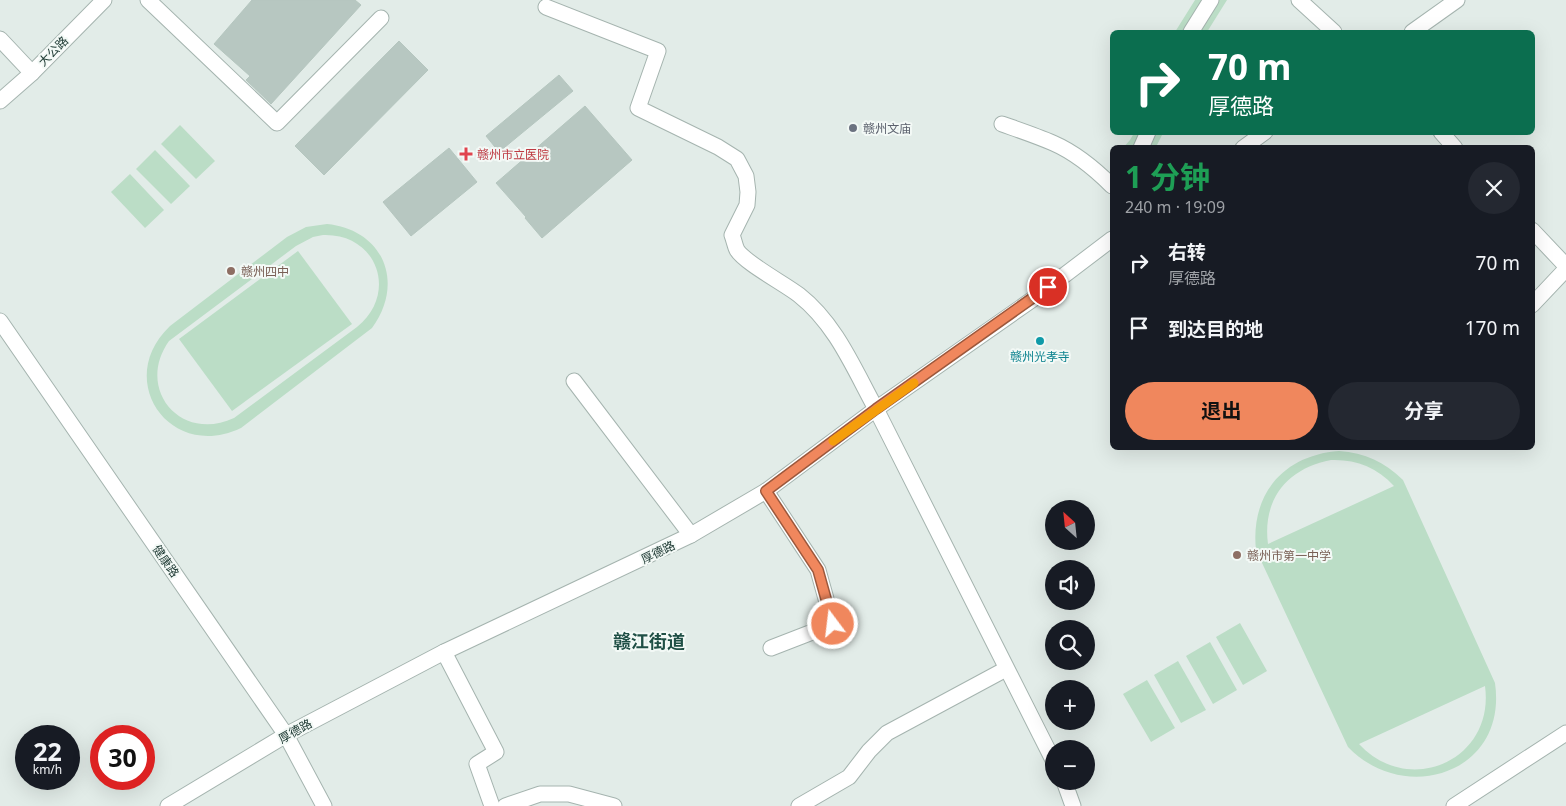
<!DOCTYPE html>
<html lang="zh">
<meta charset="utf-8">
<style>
:root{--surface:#171b24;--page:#242831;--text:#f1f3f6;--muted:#9ea1a6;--accent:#f0875d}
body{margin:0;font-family:"Noto Sans","Noto Sans SC",sans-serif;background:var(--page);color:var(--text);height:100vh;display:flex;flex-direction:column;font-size:19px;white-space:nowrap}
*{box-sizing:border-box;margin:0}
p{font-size:16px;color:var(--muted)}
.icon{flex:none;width:28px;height:28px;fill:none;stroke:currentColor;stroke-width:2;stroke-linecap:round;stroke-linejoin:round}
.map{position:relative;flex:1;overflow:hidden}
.side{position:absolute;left:1110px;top:145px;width:425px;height:305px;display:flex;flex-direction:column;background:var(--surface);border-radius:8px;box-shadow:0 5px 20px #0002}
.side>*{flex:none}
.top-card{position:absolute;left:1110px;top:30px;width:425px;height:105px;border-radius:8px;box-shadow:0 5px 20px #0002;background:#0b6e4f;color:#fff;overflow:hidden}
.needle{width:32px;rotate:333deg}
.buttons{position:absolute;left:1045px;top:500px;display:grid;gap:10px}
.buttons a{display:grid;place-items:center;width:50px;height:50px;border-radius:50%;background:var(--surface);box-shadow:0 5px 20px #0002;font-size:25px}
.speed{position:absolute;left:15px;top:725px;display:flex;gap:10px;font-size:25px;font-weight:700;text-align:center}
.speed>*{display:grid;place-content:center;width:65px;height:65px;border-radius:50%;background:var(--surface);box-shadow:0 5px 20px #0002;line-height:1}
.speed small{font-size:12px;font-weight:400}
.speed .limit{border:8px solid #d22;background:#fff;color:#111}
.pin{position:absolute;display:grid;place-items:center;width:42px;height:42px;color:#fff;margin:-21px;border:2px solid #fff;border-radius:50%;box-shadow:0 1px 5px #0007}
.me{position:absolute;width:55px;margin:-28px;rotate:345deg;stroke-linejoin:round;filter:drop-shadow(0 0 4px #0008)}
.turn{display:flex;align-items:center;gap:18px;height:105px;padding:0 15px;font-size:22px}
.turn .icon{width:65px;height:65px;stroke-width:2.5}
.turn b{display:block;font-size:35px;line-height:42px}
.round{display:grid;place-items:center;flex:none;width:52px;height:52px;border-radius:26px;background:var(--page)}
.headline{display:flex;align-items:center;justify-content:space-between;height:85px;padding:0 15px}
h1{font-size:30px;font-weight:700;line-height:38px;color:#1e9e55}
.primary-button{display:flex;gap:10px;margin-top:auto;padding:10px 15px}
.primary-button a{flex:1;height:58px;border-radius:30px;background:var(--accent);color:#111;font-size:20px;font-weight:700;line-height:58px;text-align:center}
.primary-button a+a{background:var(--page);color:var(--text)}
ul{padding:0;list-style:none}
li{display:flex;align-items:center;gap:15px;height:65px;padding:0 15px}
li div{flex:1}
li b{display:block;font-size:19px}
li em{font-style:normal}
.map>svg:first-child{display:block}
</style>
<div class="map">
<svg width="1566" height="806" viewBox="0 0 1566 806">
<rect width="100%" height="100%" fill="#e2ece8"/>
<!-- green -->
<g fill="#bbddc6" fill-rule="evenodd">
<path d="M1195,0H1227L1207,32H1175Z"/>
<path d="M180,125L215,161L196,179L161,144Z"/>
<path d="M1134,133H1163L1156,147L1123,148L1130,140Z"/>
<path d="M155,150L190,186L171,204L136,169Z"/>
<path d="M130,174L164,210L145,228L111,192Z"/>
<path d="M327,224C384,230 405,283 372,328L241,428C170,462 113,380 170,326L287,237L306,227ZM323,235C377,233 399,293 357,327L234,418C181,443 135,389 169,341L296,246L313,237Z"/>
<path d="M298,251L352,324L232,411L179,339Z"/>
<path d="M1339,451C1365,453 1385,462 1403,480L1495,683C1508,773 1405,806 1348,747L1256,550C1250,494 1284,455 1339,451ZM1331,460C1355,459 1377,467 1394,486L1268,544C1262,499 1288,468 1331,460ZM1485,686C1495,760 1409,798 1359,744Z"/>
<path d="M1240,623L1267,671L1243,685L1216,637Z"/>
<path d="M1210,642L1237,690L1213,704L1186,656Z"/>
<path d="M1178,661L1206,710L1181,723L1154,675Z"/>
<path d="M1147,680L1175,728L1151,742L1123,694Z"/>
</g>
<!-- building -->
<g fill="#b7c7c1" stroke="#b5c6bf">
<path d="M252,0H355L361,5L271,104L246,80L250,76L214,44Z"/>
<path d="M399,41L428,70L324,175L295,146Z"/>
<path d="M559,75L573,91L499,152L486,136Z"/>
<path d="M585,106L632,160L542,238L525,218L526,217L496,183Z"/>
<path d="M449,148L477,182L411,236L383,202Z"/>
</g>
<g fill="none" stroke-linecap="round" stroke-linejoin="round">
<defs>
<g id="minor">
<path d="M148,0L277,123L381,18"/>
<path d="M546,7L658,51L638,108L718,147L737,159L746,176L748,192L747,205L732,235C734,240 735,246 737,250C745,263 785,284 799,295C836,324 854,369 876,409"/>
<path d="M1191,32L1211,0"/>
<path d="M0,39L32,73"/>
<path d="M1002,124C1019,130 1037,136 1053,143C1076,153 1095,169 1112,186"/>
<path d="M1141,148L1148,132"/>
<path d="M1532,305L1566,269"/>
<path d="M574,381L691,535"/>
<path d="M766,491L818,570L833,624L771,648"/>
<path d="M444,652L496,752L477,764L492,806"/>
<path d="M505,806L540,794H569L614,806"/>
<path d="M799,806L849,777L869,751L887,733L1006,669"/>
<path d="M1454,806L1566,733"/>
</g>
<g id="tertiary">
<path d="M1299,0L1334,32"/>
<path d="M1412,32L1457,0"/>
<path d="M0,101L32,73L104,0"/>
<path d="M1441,132L1455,148"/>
<path d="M1243,148L1265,132"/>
<path d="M1532,230L1566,266"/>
<path d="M0,321L286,735L324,806"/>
<path d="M876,409L1054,762"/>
<path d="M1064,781L1073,806"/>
<path d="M168,806L286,735L444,652L691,535L766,491L876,409L1033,299L1112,239"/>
</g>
</defs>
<!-- minor casing -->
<use href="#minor" stroke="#a5b4af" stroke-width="17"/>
<!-- tertiary casing -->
<use href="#tertiary" stroke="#a5b4af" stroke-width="17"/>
<!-- minor -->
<use href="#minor" stroke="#fff" stroke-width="15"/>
<!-- tertiary -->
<use href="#tertiary" stroke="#fff" stroke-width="15"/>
</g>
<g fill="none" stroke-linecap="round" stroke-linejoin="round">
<defs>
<path id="route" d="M833,624L818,570L766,491L876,409L1048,287"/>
</defs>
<!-- route casing -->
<use href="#route" stroke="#9c583c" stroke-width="12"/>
<!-- route -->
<use href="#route" stroke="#f0875d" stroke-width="9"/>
<!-- slow -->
<path stroke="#f59e0b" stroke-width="9" d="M833,441L914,383"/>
</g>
<!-- markers -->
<circle fill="#6b7280" stroke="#f3f9f6" stroke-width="2" cx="853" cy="128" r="5"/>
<path fill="#e0444e" stroke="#f3f9f6" stroke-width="2" d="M463.5 146.5h5v5h5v5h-5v5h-5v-5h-5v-5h5z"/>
<g fill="#8d6e63" stroke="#f3f9f6" stroke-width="2">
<circle cx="231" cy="271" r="5"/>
<circle cx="1237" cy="555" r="5"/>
</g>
<circle fill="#0f9aa8" stroke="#f3f9f6" stroke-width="2" cx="1040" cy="341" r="5"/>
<g text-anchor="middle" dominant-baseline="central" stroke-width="4" stroke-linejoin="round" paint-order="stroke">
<!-- street labels -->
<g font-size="12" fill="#223d37" stroke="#f3f9f6">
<text transform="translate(53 51) rotate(-45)">大公路</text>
<text transform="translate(658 552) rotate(-26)">厚德路</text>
<text transform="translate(166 561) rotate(55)">健康路</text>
<text transform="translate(295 731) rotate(-29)">厚德路</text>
</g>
<!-- worship labels -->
<g font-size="12" fill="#5b616d" stroke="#f3f9f6" text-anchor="start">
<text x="863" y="128">赣州文庙</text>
</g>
<!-- health labels -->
<g font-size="12" fill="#be3a42" stroke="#f3f9f6" text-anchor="start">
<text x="477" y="154">赣州市立医院</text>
</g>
<!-- education labels -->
<g font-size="12" fill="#785e54" stroke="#f3f9f6" text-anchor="start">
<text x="241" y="271">赣州四中</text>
<text x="1247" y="555">赣州市第一中学</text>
</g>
<!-- culture labels -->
<g font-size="12" fill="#0d838f" stroke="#f3f9f6">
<text x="1040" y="356">赣州光孝寺</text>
</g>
<!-- district labels -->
<g font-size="18" font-weight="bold" fill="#1f4f45" stroke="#f3f9f6">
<text x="649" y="641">赣江街道</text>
</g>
</g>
</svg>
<div class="buttons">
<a><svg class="needle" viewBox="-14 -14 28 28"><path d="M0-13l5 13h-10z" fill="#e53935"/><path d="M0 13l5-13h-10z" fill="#9ea1a6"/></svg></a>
<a><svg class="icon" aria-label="sound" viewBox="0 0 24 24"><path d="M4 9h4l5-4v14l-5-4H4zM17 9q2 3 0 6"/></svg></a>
<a><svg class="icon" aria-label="search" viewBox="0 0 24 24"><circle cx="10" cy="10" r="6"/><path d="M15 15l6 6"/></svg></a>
<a>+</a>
<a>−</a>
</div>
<div class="speed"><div>22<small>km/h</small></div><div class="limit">30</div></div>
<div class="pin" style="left:1048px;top:287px;background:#d93025"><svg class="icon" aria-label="arrive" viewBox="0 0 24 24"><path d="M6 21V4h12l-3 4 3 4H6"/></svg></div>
<svg class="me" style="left:833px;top:624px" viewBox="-20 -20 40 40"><circle r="17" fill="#f0875d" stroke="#fff" stroke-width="3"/><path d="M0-11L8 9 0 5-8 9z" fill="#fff"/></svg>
<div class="top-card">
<div class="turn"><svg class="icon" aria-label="right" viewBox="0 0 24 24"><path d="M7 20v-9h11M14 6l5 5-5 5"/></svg><div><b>70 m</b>厚德路</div></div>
</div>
<section class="side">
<div class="headline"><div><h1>1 分钟</h1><p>240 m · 19:09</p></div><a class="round"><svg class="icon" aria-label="close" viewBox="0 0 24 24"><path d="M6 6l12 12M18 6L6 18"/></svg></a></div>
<ul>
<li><svg class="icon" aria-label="right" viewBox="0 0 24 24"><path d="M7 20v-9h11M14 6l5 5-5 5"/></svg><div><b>右转</b><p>厚德路</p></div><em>70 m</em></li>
<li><svg class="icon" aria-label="arrive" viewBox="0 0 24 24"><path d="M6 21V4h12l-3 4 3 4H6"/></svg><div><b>到达目的地</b></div><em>170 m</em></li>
</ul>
<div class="primary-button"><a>退出</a><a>分享</a></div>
</section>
</div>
